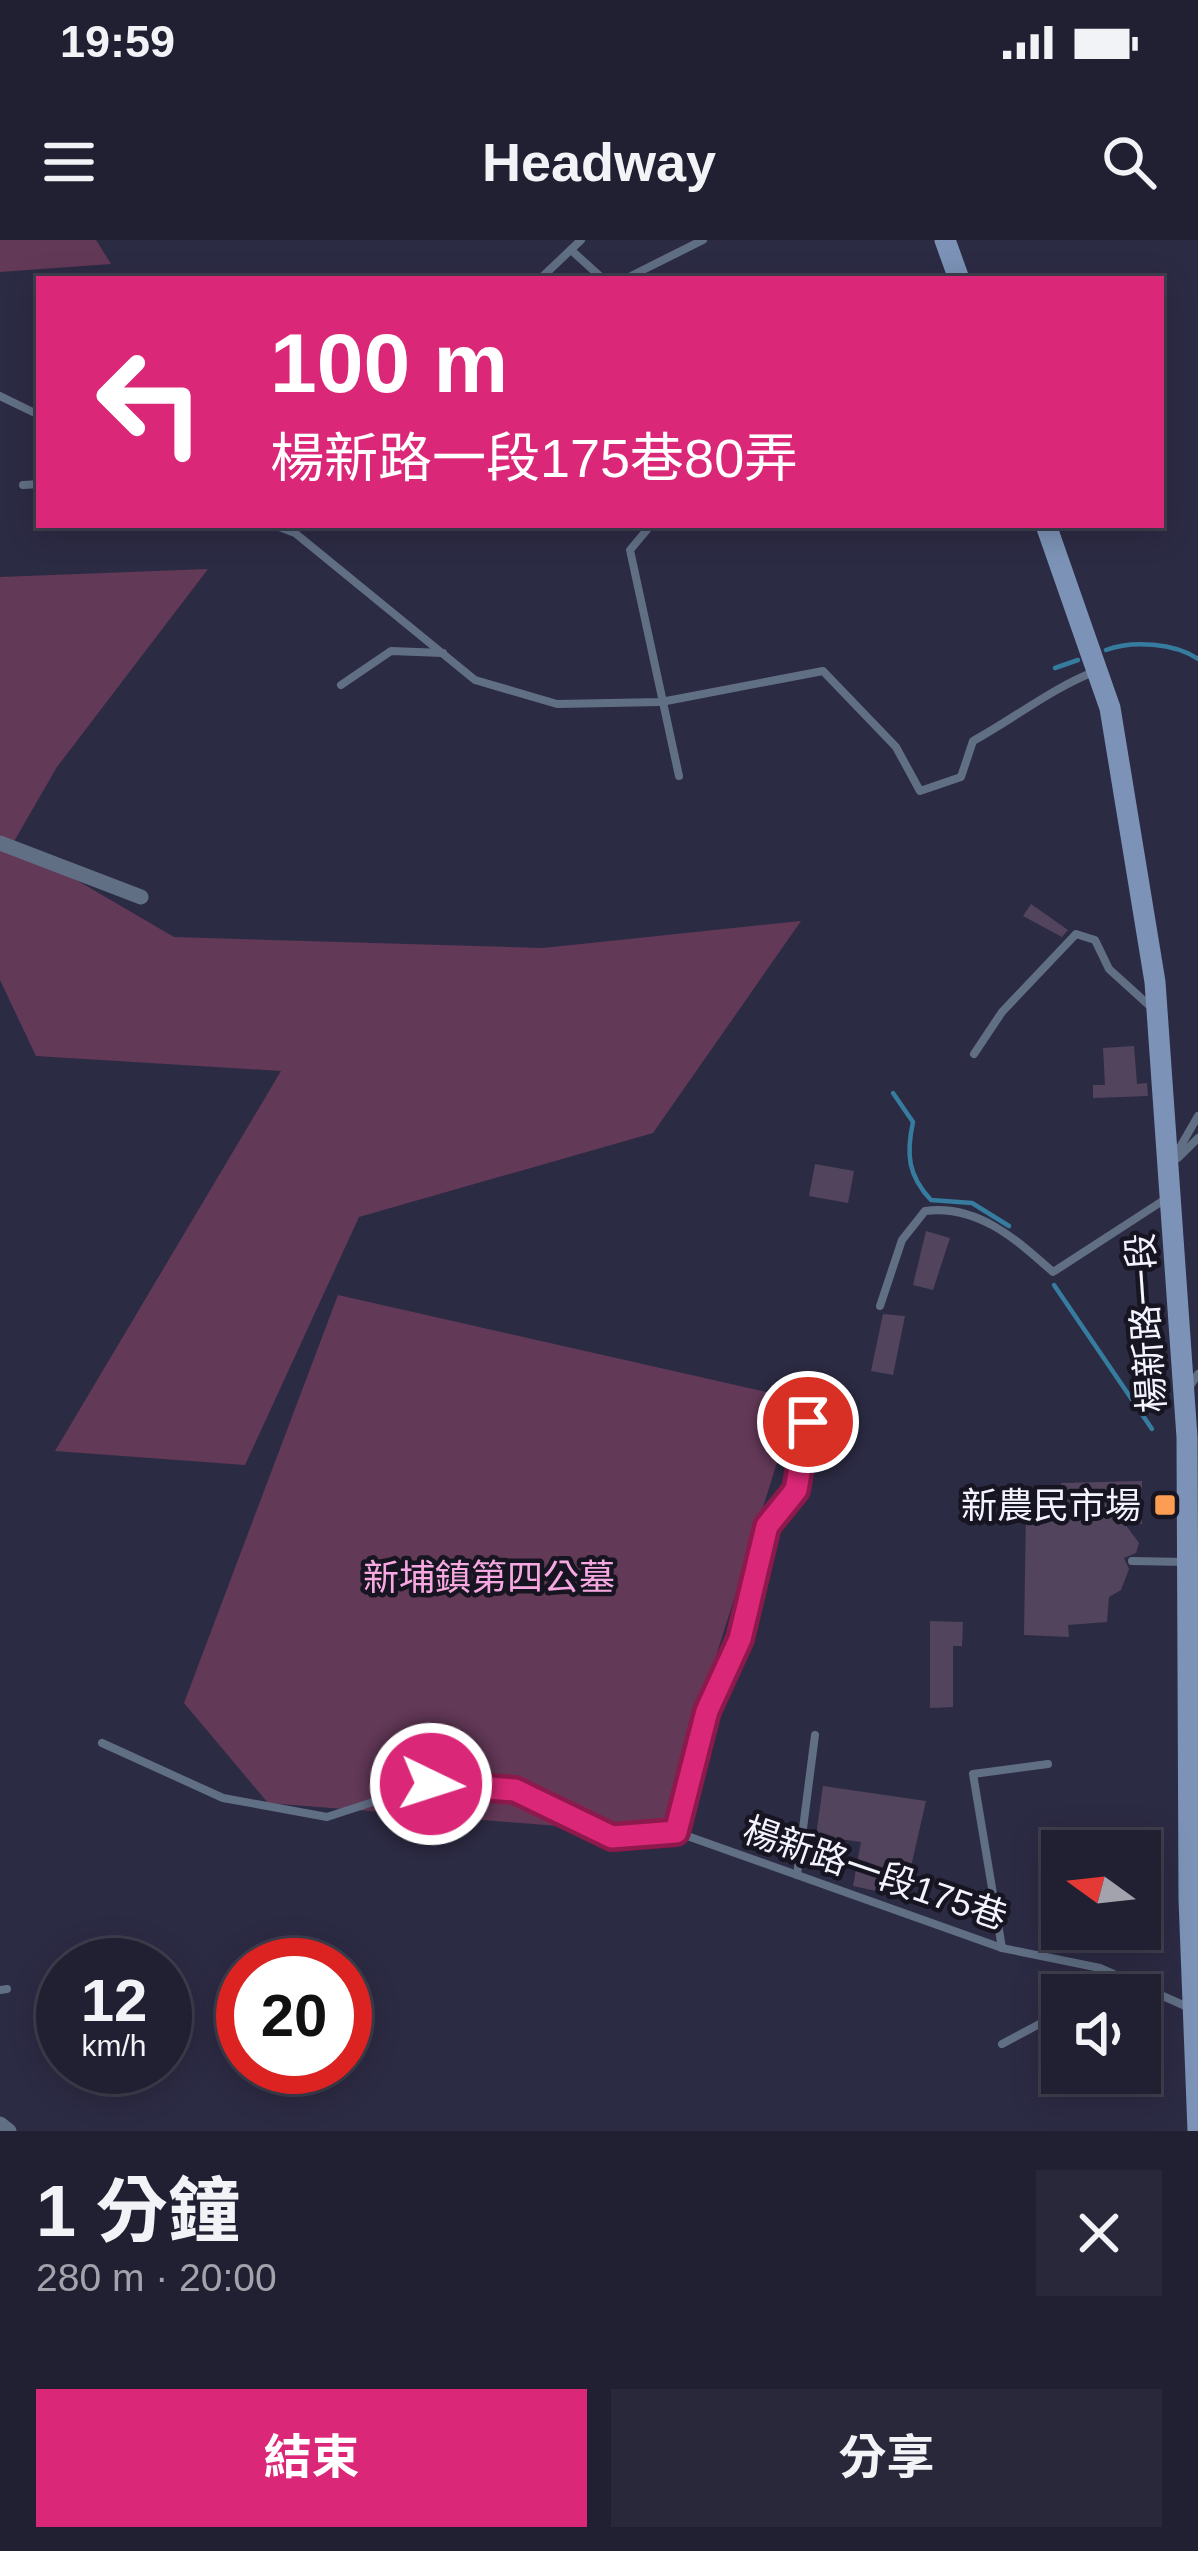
<!DOCTYPE html>
<html lang="zh-TW">
<meta charset="utf-8">
<style>
:root{--surface:#212033;--page:#29283b;--text:#f1f3f6;--muted:#a2a3ac;--line:#3e3e4e;--accent:#db2777}
body{margin:0;font-family:Helvetica,"Noto Sans TC",sans-serif;background:var(--page);color:var(--text);height:100vh;display:flex;flex-direction:column;font-size:45px;white-space:nowrap}
*{box-sizing:border-box;margin:0}
p{font-size:39px;color:var(--muted)}
.icon{flex:none;width:66px;height:66px;fill:none;stroke:currentColor;stroke-width:2;stroke-linecap:round;stroke-linejoin:round}
.map{position:relative;height:1891px;overflow:hidden}
.side{display:flex;flex-direction:column;background:var(--surface);flex:1}
.side>*{flex:none}
.guide{position:absolute;left:36px;top:36px;width:1128px;height:252px;border-radius:0px;box-shadow:0 6px 30px #0003,0 0 0 3px var(--line);background:#db2777;color:#fff;overflow:hidden}
.needle{width:78px;rotate:285deg}
.tools{position:absolute;left:1041px;top:1590px;display:grid;gap:24px}
.tools a{display:grid;place-items:center;width:120px;height:120px;border-radius:0px;background:var(--surface);box-shadow:0 6px 30px #0003,0 0 0 3px var(--line);font-size:60px}
.speed{position:absolute;left:36px;top:1698px;display:flex;gap:24px;font-size:60px;font-weight:700;text-align:center}
.speed>*{display:grid;place-content:center;width:156px;height:156px;border-radius:50%;background:var(--surface);box-shadow:0 6px 30px #0003,0 0 0 3px var(--line);line-height:1}
.speed small{font-size:30px;font-weight:400}
.speed .limit{border:18px solid #d22;background:#fff;color:#111}
.pin{position:absolute;display:grid;place-items:center;width:102px;height:102px;color:#fff;margin:-51px;border:6px solid #fff;border-radius:50%;box-shadow:0 3px 12px #0007}
.me{position:absolute;width:132px;margin:-66px;rotate:94deg;stroke-linejoin:round;filter:drop-shadow(0 0 9px #0008)}
.turn{display:flex;align-items:center;gap:42px;height:252px;padding:0 36px;font-size:54px}
.turn .icon{width:156px;height:156px;stroke-width:2.5}
.turn b{display:block;font-size:84px;line-height:102px}
.round{display:grid;place-items:center;flex:none;width:126px;height:126px;border-radius:0px;background:var(--page)}
.overview{display:flex;align-items:center;justify-content:space-between;height:204px;padding:0 36px}
h1{font-size:72px;font-weight:700;line-height:90px}
.action{display:flex;gap:24px;margin-top:auto;padding:24px 36px}
.action a{flex:1;height:138px;border-radius:0px;background:var(--accent);color:#fff;font-size:48px;font-weight:700;line-height:138px;text-align:center}
.action a+a{background:var(--page);color:var(--text)}
.status{display:flex;justify-content:space-between;align-items:center;height:84px;padding:0 60px;background:var(--surface);direction:ltr}
.status svg{height:33px;fill:currentColor}
header{display:flex;justify-content:space-between;align-items:center;height:156px;padding:0 36px;background:var(--surface);font-size:54px;font-weight:700}
.map>svg:first-child{display:block}
</style>
<div class="status"><b>19:59</b><svg viewBox="0 0 49 12"><path d="M0 12V9h3v3zM5 12V6h3v6zM10 12V3h3v9zM15 12V0h3v12zM26 1h20v11H26zM47 4h2v5h-2z"/></svg></div>
<header><svg class="icon" aria-label="menu" viewBox="0 0 24 24"><path d="M4 6h16M4 12h16M4 18h16"/></svg>Headway<svg class="icon" aria-label="search" viewBox="0 0 24 24"><circle cx="10" cy="10" r="6"/><path d="M15 15l6 6"/></svg></header>
<div class="map">
<svg width="1198" height="1891" viewBox="0 0 1198 1891">
<rect width="100%" height="100%" fill="#2c2b44"/>
<!-- green -->
<g fill="#633958">
<path d="M0,0H96L111,24L0,32Z"/>
<path d="M208,329L57,527L13,603L174,697L543,708L801,681L653,893L359,977L245,1225L55,1211L281,831L36,816L0,740V337Z"/>
<path d="M338,1055L797,1159L660,1594L268,1563L184,1463Z"/>
</g>
<g fill="none" stroke-linecap="round" stroke-linejoin="round">
<!-- stream -->
<g stroke="#367c9e" stroke-width="4.5">
<path d="M1106,410C1132,400 1175,403 1198,419"/>
<path d="M1055,428L1078,420"/>
<path d="M893,853L913,882C906,914 908,936 931,960L972,963L1009,986"/>
<path d="M1054,1045L1152,1189"/>
</g>
</g>
<!-- building -->
<g fill="#53445d">
<path d="M1031,664L1068,690L1062,697L1023,676Z"/>
<path d="M1134,806L1137,844L1147,843L1148,856L1093,858V845H1105L1103,808Z"/>
<path d="M815,924L854,931L848,963L809,956Z"/>
<path d="M926,991L950,998L933,1050L913,1045Z"/>
<path d="M883,1074L905,1076L893,1135L871,1131Z"/>
<path d="M1142,1241V1284H1125L1139,1303L1136,1313L1124,1318L1129,1329L1121,1350L1109,1357L1107,1382L1068,1385L1069,1397L1024,1395L1026,1271L1036,1257L1061,1255V1243Z"/>
<path d="M930,1381L963,1382L962,1406H953V1467L930,1468Z"/>
<path d="M823,1546L926,1561L904,1657L853,1646L861,1602L816,1596Z"/>
</g>
<g fill="none" stroke-linecap="round" stroke-linejoin="round">
<!-- service -->
<g stroke="#616f85" stroke-width="8">
<path d="M571,10L603,39"/>
<path d="M540,39L581,0"/>
<path d="M625,39L703,0"/>
<path d="M0,156L39,175"/>
<path d="M23,245L39,244"/>
<path d="M274,285L295,293L475,440L557,464L661,462L823,431L896,507L920,551L961,537L973,501C1015,478 1052,448 1096,431"/>
<path d="M651,285L630,310L679,536"/>
<path d="M341,445L391,411L443,413"/>
<path d="M974,814L1002,772L1076,694L1095,700L1109,729L1152,768"/>
<path d="M1175,916L1198,876"/>
<path d="M1178,918L1198,898"/>
<path d="M880,1066L902,1000L925,971C977,964 1016,999 1053,1032L1164,960"/>
<path d="M1188,1149L1198,1134"/>
<path d="M1132,1321L1185,1322"/>
<path d="M102,1503L223,1558L327,1577L431,1543L515,1550L612,1597L676,1592L1002,1708L1100,1728L1192,1769"/>
<path d="M676,1592L707,1471L739,1399L767,1286L796,1250L808,1182"/>
<path d="M797,1635L815,1495"/>
<path d="M1002,1708L973,1534L1048,1524"/>
<path d="M0,1750L7,1749"/>
<path d="M1093,1755L1122,1739"/>
<path d="M1002,1804L1062,1772"/>
</g>
<!-- minor -->
<g stroke="#616f85" stroke-width="15">
<path d="M0,603L141,657"/>
<path d="M0,1884L9,1891"/>
</g>
<!-- secondary -->
<g stroke="#7c93b7" stroke-width="21">
<path d="M945,0L959,39"/>
<path d="M1046,285L1110,468L1155,742L1187,1197L1189,1659L1198,1891"/>
</g>
</g>
<g fill="none" stroke-linecap="round" stroke-linejoin="round">
<defs>
<path id="route" d="M431,1544L515,1550L612,1597L676,1592L707,1471L740,1399L767,1286L796,1250L808,1182"/>
</defs>
<!-- route casing -->
<use href="#route" stroke="#8e194d" stroke-width="30"/>
<!-- route -->
<use href="#route" stroke="#db2777" stroke-width="21"/>
</g>
<!-- markers -->
<rect fill="#fc9d53" stroke="#161521" stroke-width="4.5" x="1153" y="1253" width="24" height="24" rx="6"/>
<g text-anchor="middle" dominant-baseline="central" stroke-width="9" stroke-linejoin="round" paint-order="stroke">
<!-- street labels -->
<g font-size="36" fill="#f3f3fe" stroke="#161521">
<text transform="translate(1146 1083) rotate(-94)">楊新路一段</text>
<text transform="translate(875 1633) rotate(19)">楊新路一段175巷</text>
</g>
<!-- poi labels -->
<g font-size="36" fill="#f3f3fe" stroke="#161521" text-anchor="end">
<text x="1141" y="1265">新農民市場</text>
</g>
<!-- park labels -->
<g font-size="36" fill="#f8a8e1" stroke="#161521">
<text x="489" y="1337">新埔鎮第四公墓</text>
</g>
</g>
</svg>
<div class="tools">
<a><svg class="needle" viewBox="-14 -14 28 28"><path d="M0-13l5 13h-10z" fill="#e53935"/><path d="M0 13l5-13h-10z" fill="#a2a3ac"/></svg></a>
<a><svg class="icon" aria-label="sound" viewBox="0 0 24 24"><path d="M4 9h4l5-4v14l-5-4H4zM17 9q2 3 0 6"/></svg></a>
</div>
<div class="speed"><div>12<small>km/h</small></div><div class="limit">20</div></div>
<div class="pin" style="left:808px;top:1182px;background:#d93025"><svg class="icon" aria-label="arrive" viewBox="0 0 24 24"><path d="M6 21V4h12l-3 4 3 4H6"/></svg></div>
<svg class="me" style="left:431px;top:1544px" viewBox="-20 -20 40 40"><circle r="17" fill="#db2777" stroke="#fff" stroke-width="3"/><path d="M0-11L8 9 0 5-8 9z" fill="#fff"/></svg>
<div class="guide">
<div class="turn"><svg class="icon" aria-label="left" viewBox="0 0 24 24"><path d="M17 20v-9H6M10 6l-5 5 5 5"/></svg><div><b>100 m</b>楊新路一段175巷80弄</div></div>
</div>
</div>
<section class="side">
<div class="overview"><div><h1>1 分鐘</h1><p>280 m · 20:00</p></div><a class="round"><svg class="icon" aria-label="close" viewBox="0 0 24 24"><path d="M6 6l12 12M18 6L6 18"/></svg></a></div>
<div class="action"><a>結束</a><a>分享</a></div>
</section>
